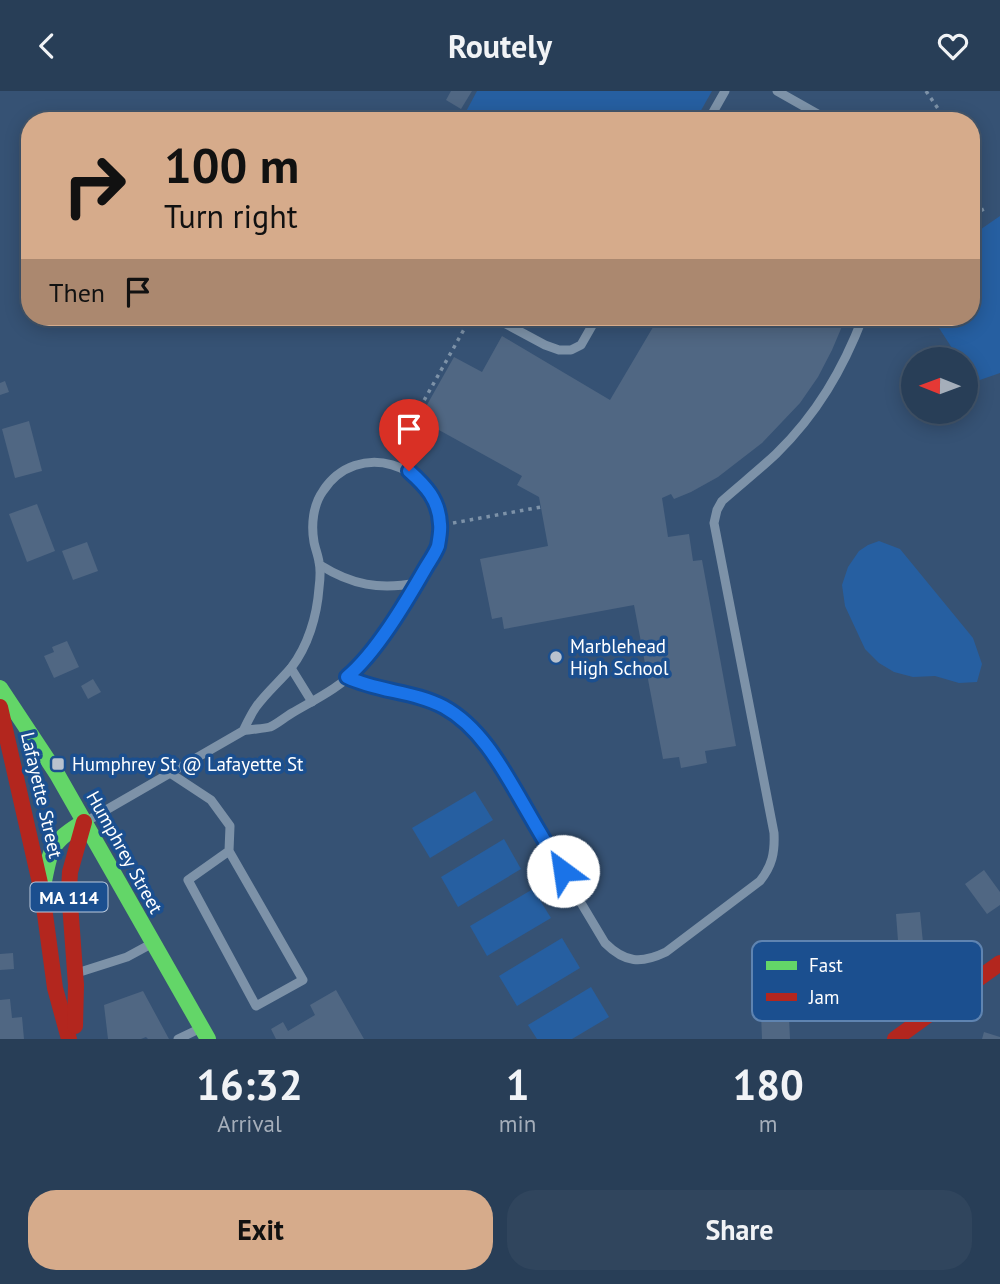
<!DOCTYPE html>
<style>
:root{--surface:#283e57;--page:#30455d;--text:#f1f3f6;--muted:#a5aeba;--line:#44576d;--accent:#d6ab8b}
body{margin:0;font-family:"PT Sans",sans-serif;background:var(--page);color:var(--text);height:100vh;display:flex;flex-direction:column;font-size:26px;white-space:nowrap}
*{box-sizing:border-box;margin:0}
p{font-size:23px;color:var(--muted)}
.icon{flex:none;width:38px;height:38px;fill:none;stroke:currentColor;stroke-width:2;stroke-linecap:round;stroke-linejoin:round}
.map{position:relative;height:948px;overflow:hidden}
.details{display:flex;flex-direction:column;background:var(--surface);flex:1}
.details>*{flex:none}
.top-card{position:absolute;left:21px;top:21px;width:959px;height:214px;border-radius:28px;box-shadow:0 4px 18px #0003,0 0 0 2px var(--line);background:#d6ab8b;color:#111;overflow:hidden}
.needle{width:46px;rotate:271deg}
.fabs{position:absolute;left:901px;top:256px;display:grid;gap:14px}
.fabs a{display:grid;place-items:center;width:77px;height:77px;border-radius:50%;background:var(--surface);box-shadow:0 4px 18px #0003,0 0 0 2px var(--line);font-size:35px}
.pin{position:absolute;display:grid;place-items:center;width:60px;height:60px;color:#fff;margin:-72px -30px;border-radius:50% 50% 50% 0;rotate:-45deg;box-shadow:0 0 7px #0007}
.pin .icon{rotate:45deg}
.me{position:absolute;width:77px;margin:-38px;rotate:329deg;stroke-linejoin:round;filter:drop-shadow(0 0 5px #0008)}
.turn{display:flex;align-items:center;gap:24px;height:147px;padding:0 28px;font-size:32px}
.turn .icon{width:91px;height:91px;stroke-width:2.5}
.turn b{display:block;font-size:49px;line-height:60px}
.then{display:flex;align-items:center;height:66px;padding:0 28px;background:#0003;gap:14px;font-size:26px}
.eta{display:flex;justify-content:space-evenly;align-items:center;height:119px;text-align:center}
.eta b{font-size:42px;font-weight:800;line-height:49px}
.cta{display:flex;gap:14px;margin-top:auto;padding:14px 28px}
.cta a{flex:1;height:80px;border-radius:28px;background:var(--accent);color:#111;font-size:28px;font-weight:800;line-height:80px;text-align:center}
.cta a+a{background:var(--page);color:var(--text)}
header{display:flex;justify-content:space-between;align-items:center;height:91px;padding:0 28px;background:var(--surface);font-size:32px;font-weight:800}
.map>svg:first-child{display:block}
</style>
<header><svg class="icon" aria-label="back" viewBox="0 0 24 24"><path d="M15 5l-7 7 7 7"/></svg>Routely<svg class="icon" aria-label="heart" viewBox="0 0 24 24"><path d="M12 20l-8-8c-3-5 5-10 8-4 3-6 11-1 8 4z"/></svg></header>
<div class="map">
<svg width="1000" height="948" viewBox="0 0 1000 948">
<rect width="100%" height="100%" fill="#365274"/>
<!-- green -->
<g fill="#265fa1">
<path d="M477,0H712L695,30H461Z"/>
<path d="M1000,125V282L974,291L966,279V268H959L932,226H971V145Z"/>
<path d="M879,450L900,458L973,547L982,573L977,591L959,592L935,585L913,586L894,581L879,572L865,558L845,515L842,494L848,476L859,460L868,454Z"/>
<path d="M475,700L493,729L430,767L412,737Z"/>
<path d="M504,748L521,778L458,816L441,786Z"/>
<path d="M533,798L551,827L487,865L470,835Z"/>
<path d="M562,847L580,877L517,915L499,885Z"/>
<path d="M591,896L609,926L572,948H537L528,934Z"/>
</g>
<!-- building -->
<g fill="#506783">
<path d="M451,0H472L461,18L446,9Z"/>
<path d="M750,19L768,30H744Z"/>
<path d="M659,226H846L832,259L818,286L800,312L762,352L718,386L691,401L674,408L671,403L662,407L668,446L689,443L693,470L702,469L736,655L705,660L707,672L681,677L679,666L663,668L634,514L504,538L502,526L492,528L480,468L548,455L539,406L517,394L522,385L419,328L454,266L482,281L502,245L610,309Z"/>
<path d="M5,290L9,301L0,304V292Z"/>
<path d="M29,330L42,380L15,387L2,338Z"/>
<path d="M37,413L55,460L27,471L9,423Z"/>
<path d="M87,451L98,480L73,489L62,460Z"/>
<path d="M67,550L79,576L54,587L44,565L54,561L52,556Z"/>
<path d="M93,588L101,601L88,608L81,595Z"/>
<path d="M984,779L1000,801V814L987,823L965,793Z"/>
<path d="M920,821L924,862L899,863L896,823Z"/>
<path d="M13,862L14,878L0,879V863Z"/>
<path d="M336,899L364,948H276L271,938L283,931L288,940L315,924L310,914Z"/>
<path d="M143,900L169,948H148L146,946L141,948H108L104,914Z"/>
<path d="M10,908L12,927L22,926L24,948H0V909Z"/>
<path d="M783,921L784,927H789L790,948H762L761,923Z"/>
<path d="M984,941L1000,946V948H982Z"/>
</g>
<g fill="none" stroke-linecap="round" stroke-linejoin="round">
<!-- path -->
<g stroke="#7d92a8" stroke-width="3.5" stroke-dasharray="3.5 5" stroke-linecap="butt">
<path d="M926,0L939,19L943,30"/>
<path d="M971,94L985,125"/>
<path d="M395,361L471,226"/>
<path d="M453,432L541,416"/>
</g>
<!-- lane -->
<g stroke="#7d92a8" stroke-width="9">
<path d="M777,0L830,30"/>
<path d="M708,30L725,0"/>
<path d="M493,226L545,254L559,259H571L581,254L597,226"/>
<path d="M320,474C352,494 379,499 417,492"/>
<path d="M291,577L312,611"/>
<path d="M347,586C372,598 400,599 426,608C455,619 473,640 492,663L605,852C625,872 641,873 666,861L760,790C772,775 775,762 774,742L714,432L717,419L722,410C740,394 759,379 776,363C817,323 843,278 863,226"/>
<path d="M170,682L211,709L230,735L229,760L303,889L256,915L188,789L229,760"/>
<path d="M87,730L243,640C252,638 262,638 270,636C277,633 285,626 292,622C314,609 341,596 358,577C378,554 393,528 410,503C423,482 443,457 440,431C434,372 357,348 323,400C313,414 311,434 314,451C315,457 318,464 319,471C321,479 320,489 319,497C317,525 308,555 291,577C280,590 266,602 256,616C251,623 247,632 243,640"/>
<path d="M80,881L127,866L151,853"/>
<path d="M178,948L199,938"/>
</g>
<!-- fast -->
<g stroke="#63d668" stroke-width="16">
<path d="M0,597L57,683L208,948"/>
<path d="M43,795C51,757 50,751 84,731"/>
</g>
<!-- jam -->
<g stroke="#b3261e" stroke-width="16">
<path d="M0,616L42,801L55,897L69,948"/>
<path d="M75,935L76,894L69,799L70,781L84,731"/>
<path d="M895,948L1000,872"/>
</g>
</g>
<g fill="none" stroke-linecap="round" stroke-linejoin="round">
<defs>
<path id="route" d="M409,380C426,395 439,409 440,433C441,439 439,449 438,455C435,463 429,471 425,478C406,511 376,562 347,586C378,601 414,600 444,616C482,637 504,680 525,716C537,737 550,759 563,780"/>
</defs>
<!-- route casing -->
<use href="#route" stroke="#114b97" stroke-width="18"/>
<!-- route -->
<use href="#route" stroke="#1a73e8" stroke-width="12"/>
</g>
<!-- markers -->
<g fill="#b9c2ce" stroke="#1b4f8f" stroke-width="2.5">
<circle cx="556" cy="566" r="7"/>
<rect x="51" y="666" width="14" height="14" rx="3.5"/>
</g>
<g text-anchor="middle" dominant-baseline="central" stroke-width="7" stroke-linejoin="round" paint-order="stroke">
<!-- shield labels -->
<rect fill="#1b4f8f" stroke="#bbcadd" stroke-width="2" x="30.5" y="791.5" width="77" height="29" rx="5"/>
<g font-size="18" font-weight="bold" fill="#fff">
<text x="69" y="806">MA 114</text>
</g>
<!-- poi labels -->
<g font-size="19" fill="#fff" stroke="#1b4f8f" text-anchor="start">
<text x="570" y="555">Marblehead<tspan x="570" dy="22">High School</tspan></text>
<text x="72" y="673">Humphrey St @ Lafayette St</text>
</g>
<!-- street labels -->
<g font-size="19" fill="#fff" stroke="#1b4f8f">
<text transform="translate(42 704) rotate(77)">Lafayette Street</text>
<text transform="translate(125 761) rotate(61)">Humphrey Street</text>
</g>
</g>
<!-- legend -->
<rect x="752" y="850" width="230" height="80" rx="10" fill="#1b4f8f" stroke="#5f84b1" stroke-width="2"/>
<rect x="766" y="870" width="31" height="9" fill="#63d668"/>
<rect x="766" y="902" width="31" height="8" fill="#b3261e"/>
<g font-size="19" fill="#fff">
<text x="809" y="881">Fast</text>
<text x="809" y="913">Jam</text>
</g>
</svg>
<div class="fabs">
<a><svg class="needle" viewBox="-14 -14 28 28"><path d="M0-13l5 13h-10z" fill="#e53935"/><path d="M0 13l5-13h-10z" fill="#a5aeba"/></svg></a>
</div>
<div class="pin" style="left:409px;top:380px;background:#d93025"><svg class="icon" aria-label="arrive" viewBox="0 0 24 24"><path d="M6 21V4h12l-3 4 3 4H6"/></svg></div>
<svg class="me" style="left:563px;top:780px" viewBox="-20 -20 40 40"><circle r="19" fill="#fff"/><path d="M0-13L10 11 0 6-10 11z" fill="#1a73e8"/></svg>
<div class="top-card">
<div class="turn"><svg class="icon" aria-label="right" viewBox="0 0 24 24"><path d="M7 20v-9h11M14 6l5 5-5 5"/></svg><div><b>100 m</b>Turn right</div></div>
<div class="then">Then<svg class="icon" aria-label="arrive" viewBox="0 0 24 24"><path d="M6 21V4h12l-3 4 3 4H6"/></svg></div>
</div>
</div>
<section class="details">
<div class="eta">
<div><b>16:32</b><p>Arrival</p></div>
<div><b>1</b><p>min</p></div>
<div><b>180</b><p>m</p></div>
</div>
<div class="cta"><a>Exit</a><a>Share</a></div>
</section>
